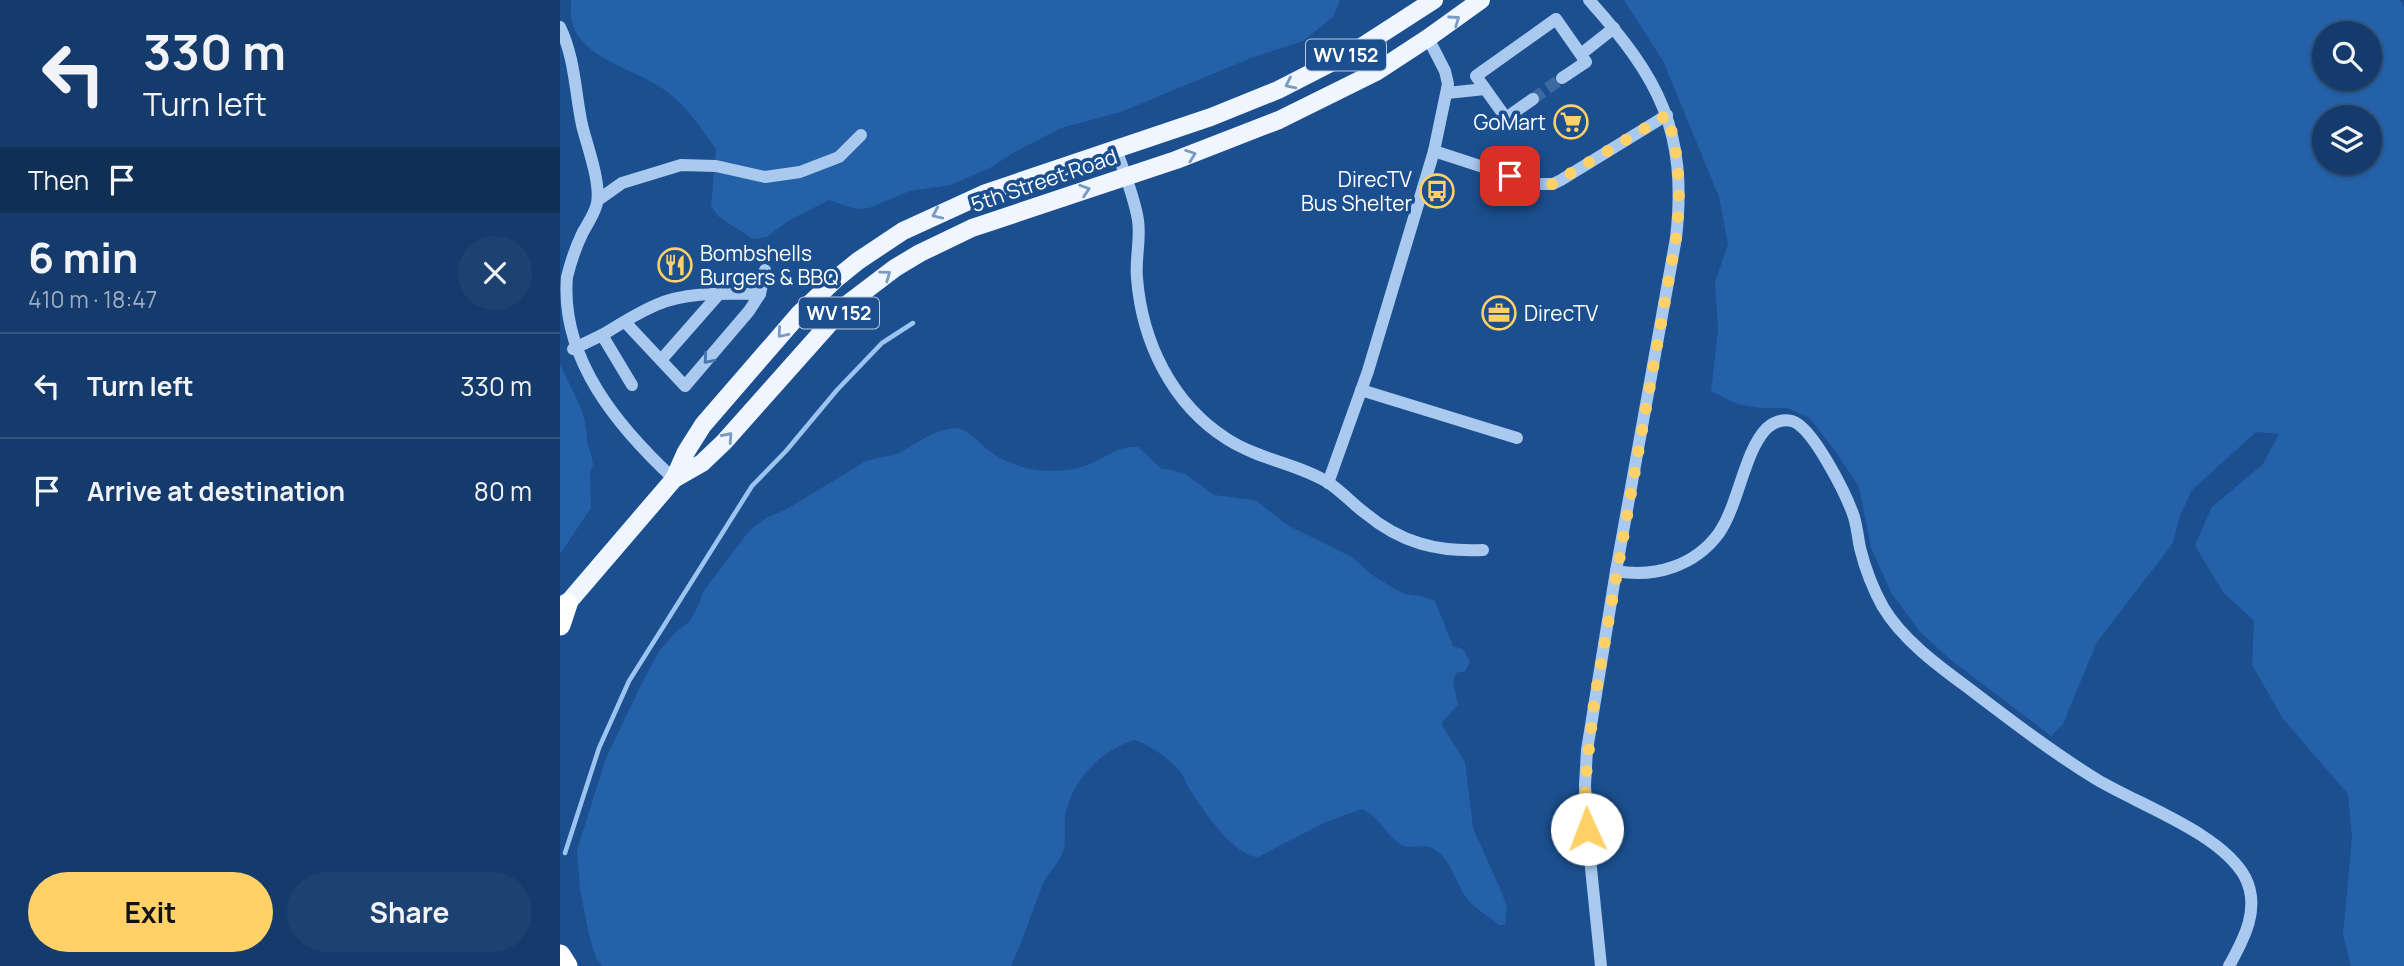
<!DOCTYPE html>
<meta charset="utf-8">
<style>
:root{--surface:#143b6b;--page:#1d4271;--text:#f1f3f6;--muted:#9dadc1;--line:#33557e;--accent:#ffd166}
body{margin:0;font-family:Manrope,sans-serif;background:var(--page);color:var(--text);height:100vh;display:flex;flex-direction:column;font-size:26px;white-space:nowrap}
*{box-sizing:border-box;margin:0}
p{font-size:23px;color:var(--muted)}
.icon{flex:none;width:38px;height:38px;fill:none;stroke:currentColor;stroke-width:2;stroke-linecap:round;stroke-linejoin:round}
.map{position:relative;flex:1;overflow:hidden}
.sheet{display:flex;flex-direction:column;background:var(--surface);width:560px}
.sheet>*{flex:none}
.guide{background:#143b6b;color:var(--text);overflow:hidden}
.buttons{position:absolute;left:1752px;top:21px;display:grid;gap:14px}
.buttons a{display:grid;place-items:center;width:70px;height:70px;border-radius:50%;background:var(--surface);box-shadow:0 2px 5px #0004,0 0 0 2px var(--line);font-size:35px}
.pin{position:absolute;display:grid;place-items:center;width:60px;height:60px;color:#fff;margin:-30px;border-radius:14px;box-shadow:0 4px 10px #0006}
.me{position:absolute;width:77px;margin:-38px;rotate:358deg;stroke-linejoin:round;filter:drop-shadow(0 0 5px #0008)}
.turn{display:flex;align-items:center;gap:24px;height:147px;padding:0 28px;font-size:32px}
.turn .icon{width:91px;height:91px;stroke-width:2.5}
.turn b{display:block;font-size:49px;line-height:60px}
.then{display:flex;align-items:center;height:66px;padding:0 28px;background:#0003;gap:14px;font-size:26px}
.round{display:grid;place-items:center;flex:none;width:74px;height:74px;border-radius:37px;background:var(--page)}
.headline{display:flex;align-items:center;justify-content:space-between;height:119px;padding:0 28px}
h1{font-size:42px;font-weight:700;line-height:52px}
.primary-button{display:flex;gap:14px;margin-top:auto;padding:14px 28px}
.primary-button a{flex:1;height:80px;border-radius:42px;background:var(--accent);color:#111;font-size:28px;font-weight:700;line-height:80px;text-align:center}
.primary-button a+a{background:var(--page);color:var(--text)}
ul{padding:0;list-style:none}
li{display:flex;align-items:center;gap:21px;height:105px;padding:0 28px;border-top:2px solid var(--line)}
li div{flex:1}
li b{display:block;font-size:26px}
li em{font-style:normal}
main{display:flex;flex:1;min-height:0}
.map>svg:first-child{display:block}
</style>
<main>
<section class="sheet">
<div class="guide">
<div class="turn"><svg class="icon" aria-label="left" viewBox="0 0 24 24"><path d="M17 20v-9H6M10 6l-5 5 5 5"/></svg><div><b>330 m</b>Turn left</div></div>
<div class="then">Then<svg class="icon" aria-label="arrive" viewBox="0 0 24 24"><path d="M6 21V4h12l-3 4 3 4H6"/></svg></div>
</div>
<div class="headline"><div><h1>6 min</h1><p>410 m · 18:47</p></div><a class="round"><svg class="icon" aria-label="close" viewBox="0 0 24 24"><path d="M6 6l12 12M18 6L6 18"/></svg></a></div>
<ul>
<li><svg class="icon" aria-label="left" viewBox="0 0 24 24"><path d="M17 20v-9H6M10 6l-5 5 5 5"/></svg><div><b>Turn left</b></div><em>330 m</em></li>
<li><svg class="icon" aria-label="arrive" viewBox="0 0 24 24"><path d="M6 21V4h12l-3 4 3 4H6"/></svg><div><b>Arrive at destination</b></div><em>80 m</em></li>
</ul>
<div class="primary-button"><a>Exit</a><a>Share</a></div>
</section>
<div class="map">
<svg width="1844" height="966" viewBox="0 0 1844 966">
<rect width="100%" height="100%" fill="#1b4f8f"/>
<!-- green -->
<g fill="#2461a8" fill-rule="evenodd">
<path d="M11,0H780L773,17L743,41L691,58L561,112L501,128L453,153L430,168L391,185L350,191L309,208L296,209L269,200L228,221L207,237L193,239L159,217L151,206L156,149C141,129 127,106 106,91C79,70 21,59 12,22C10,15 11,7 11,0Z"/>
<path d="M1064,0H1840L1844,7V966H1791L1783,935L1792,837L1788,794L1723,719L1692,665L1694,621L1663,592L1635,546L1651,508L1703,464L1719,434L1696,432L1632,490L1620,516L1613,543L1537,642L1503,724L1491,736L1391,660L1360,632L1332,594L1311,548L1299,487L1275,451L1250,418L1227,408H1201L1177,404L1151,391L1158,331L1155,282L1168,244L1159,197L1103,61ZM1810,33V79H1764V33ZM1810,117V163H1764V117Z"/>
<path d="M0,364C11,390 26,409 27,438C27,447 33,456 33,466L30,472L31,508L0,554Z"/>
<path d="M397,428C410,430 418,442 428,450C442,461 461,468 478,470C490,472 517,470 527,465C545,459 558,445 578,447L602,469L612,470L627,475L654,495L695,500L729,526L792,557L812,575L835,589L845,594L860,596L875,601L893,646L903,649L910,662L905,671L896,673L893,682L898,705L883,721L882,725L905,762L913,828L942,893L947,908L945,925H939C928,915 914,909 906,897C895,882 892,863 877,851C865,840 849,853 837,842C824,831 818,816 802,809L766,822L698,857C674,857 639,805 627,785C625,780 623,775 619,770C608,758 590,745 574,740C540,751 511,781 505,817C504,827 506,839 504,849C501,862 487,873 482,886C472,912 463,940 451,966H42L36,958L29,935L20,889L17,850L46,758L81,685L99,651L117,631L130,621L140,602L142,593L189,531L206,518L227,509L306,461C317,457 329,457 339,453C359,443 373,429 397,428Z"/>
</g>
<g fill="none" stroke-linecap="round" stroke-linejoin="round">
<!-- stream -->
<path stroke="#9cc4f0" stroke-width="4.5" d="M5,853L39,748L69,681L192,486L226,451L277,390L322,343L353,323"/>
<!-- minor-tunnel -->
<path stroke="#3d69a0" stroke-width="12" stroke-dasharray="12 6" stroke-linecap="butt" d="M973,99L1002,78"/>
<!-- minor -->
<g stroke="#a9c9ee" stroke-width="12">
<path d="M1029,0C1099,78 1128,131 1116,238L1056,571L1027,750L1025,785L1027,829L1041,966"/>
<path d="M0,27C15,58 15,92 22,125C27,146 41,182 37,203C35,213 28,223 23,232C16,246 11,261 7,277C0,359 59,428 114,479"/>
<path d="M1021,54L1054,28"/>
<path d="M887,93L925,89"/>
<path d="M973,99L946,118L916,76L996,19L1026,62L1002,78"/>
<path d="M556,149C564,172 574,196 578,220C581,240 575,259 577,278C582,342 612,404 667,439C700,460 739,464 769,483C782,492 793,504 805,513C841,543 877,552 923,550"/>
<path d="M874,151L975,184H993L1001,180L1107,115"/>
<path d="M38,200L62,183L121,165L156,166L205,177L240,172L279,157L301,135"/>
<path d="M65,322L125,386L189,311L200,294L205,270"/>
<path d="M42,335C59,325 77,313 96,305C128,291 166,294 200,294"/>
<path d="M13,349L42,335L72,385"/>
<path d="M101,360L159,294"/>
<path d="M801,390L957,438"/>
<path d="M768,483L808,371L874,151L888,84L885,71L868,38"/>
<path d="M1056,571C1095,578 1135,566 1159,533C1179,504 1184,451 1207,428C1214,422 1223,419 1232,421C1253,427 1287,496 1294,517C1297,527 1298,538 1300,548C1305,568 1313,589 1323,607C1342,639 1377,665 1407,687C1449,719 1492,752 1536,779C1579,805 1661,833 1685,877C1701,908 1684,939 1669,966"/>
</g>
<!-- major -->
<g stroke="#f0f6ff" stroke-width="18">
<path d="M114,479L142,463L164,442L285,306L335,268L360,253L412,228L616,160L719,120L816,72L868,38L921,0"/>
<path d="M0,612L114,479L126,452L143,425L240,313L277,278L298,261L343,231L426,193L651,117L718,90L798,49L874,0"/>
</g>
<!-- highway -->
<g stroke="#fff" stroke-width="21">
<path d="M0,625L7,604"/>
<path d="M0,955L7,966"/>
</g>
</g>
<!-- one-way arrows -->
<defs><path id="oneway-chevron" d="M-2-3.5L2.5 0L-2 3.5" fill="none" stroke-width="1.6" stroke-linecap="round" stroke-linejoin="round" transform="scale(1.75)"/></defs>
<g stroke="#7b9ac1">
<use href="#oneway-chevron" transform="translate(895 20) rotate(-35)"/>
<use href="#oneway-chevron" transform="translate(730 84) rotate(154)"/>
<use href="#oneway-chevron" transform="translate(631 155) rotate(-20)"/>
<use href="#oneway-chevron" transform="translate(525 190) rotate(-18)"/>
<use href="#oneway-chevron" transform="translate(377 214) rotate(156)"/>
<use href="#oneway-chevron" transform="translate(326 275) rotate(-36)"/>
<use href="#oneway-chevron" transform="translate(222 333) rotate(131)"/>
<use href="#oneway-chevron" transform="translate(168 437) rotate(-48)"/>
</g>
<use stroke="#4674ac" href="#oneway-chevron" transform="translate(148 359) rotate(131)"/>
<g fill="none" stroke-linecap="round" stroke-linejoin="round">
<!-- route -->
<path stroke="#ffd166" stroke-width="12" stroke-dasharray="0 21.6" d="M950,176L975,184H993L1107,115C1120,156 1121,196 1116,238L1034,703L1025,785L1027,829"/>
</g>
<!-- icons -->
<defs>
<symbol id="supermarket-ring" viewBox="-11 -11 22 22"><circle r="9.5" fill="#1b4f8f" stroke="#ffd166" stroke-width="1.5"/><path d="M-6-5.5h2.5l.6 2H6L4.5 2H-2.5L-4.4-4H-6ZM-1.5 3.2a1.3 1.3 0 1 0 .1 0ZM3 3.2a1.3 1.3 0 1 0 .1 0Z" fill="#ffd166"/></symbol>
<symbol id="bus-ring" viewBox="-11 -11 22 22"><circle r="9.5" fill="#1b4f8f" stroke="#ffd166" stroke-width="1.5"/><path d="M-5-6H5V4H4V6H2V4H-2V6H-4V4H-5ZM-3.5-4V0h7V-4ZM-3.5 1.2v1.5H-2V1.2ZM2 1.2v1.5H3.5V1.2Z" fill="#ffd166"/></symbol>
<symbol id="restaurant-ring" viewBox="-11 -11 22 22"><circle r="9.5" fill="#1b4f8f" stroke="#ffd166" stroke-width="1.5"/><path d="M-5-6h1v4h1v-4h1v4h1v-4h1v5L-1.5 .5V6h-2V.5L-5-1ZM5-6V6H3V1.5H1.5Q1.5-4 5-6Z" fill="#ffd166"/></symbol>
<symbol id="office-ring" viewBox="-11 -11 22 22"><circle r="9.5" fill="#1b4f8f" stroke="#ffd166" stroke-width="1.5"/><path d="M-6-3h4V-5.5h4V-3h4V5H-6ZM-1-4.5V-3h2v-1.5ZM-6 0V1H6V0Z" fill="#ffd166"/></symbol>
</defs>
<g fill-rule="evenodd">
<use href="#supermarket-ring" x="992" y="103" width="38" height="38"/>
<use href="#bus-ring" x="858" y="172" width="38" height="38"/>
<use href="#restaurant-ring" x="96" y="246" width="38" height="38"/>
<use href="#office-ring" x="920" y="294" width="38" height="38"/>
</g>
<g text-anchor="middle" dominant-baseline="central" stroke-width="7" stroke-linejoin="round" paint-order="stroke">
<!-- shield labels -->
<g fill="#1b4f8f" stroke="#bbcadd" stroke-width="2">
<rect x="746" y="39.5" width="80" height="31" rx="5"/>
<rect x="239" y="297.5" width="80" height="31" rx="5"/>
</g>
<g font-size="19" font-weight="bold" fill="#fff">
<text x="786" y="55">WV 152</text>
<text x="279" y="313">WV 152</text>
</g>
<!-- poi labels -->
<g font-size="21" fill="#fff" stroke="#1b4f8f" text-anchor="end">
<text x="986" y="122">GoMart</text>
<text x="852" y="179">DirecTV<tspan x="852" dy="24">Bus Shelter</tspan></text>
<text x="140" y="253" text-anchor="start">Bombshells<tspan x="140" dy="24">Burgers &amp; BBQ</tspan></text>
<text x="964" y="313" text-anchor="start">DirecTV</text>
</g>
<!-- street labels -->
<g font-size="21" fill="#fff" stroke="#1b4f8f">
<text transform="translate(484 180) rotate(-19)">5th Street Road</text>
</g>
</g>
</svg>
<div class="buttons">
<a><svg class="icon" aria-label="search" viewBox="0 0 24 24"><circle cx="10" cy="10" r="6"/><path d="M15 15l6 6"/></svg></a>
<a><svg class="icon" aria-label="layers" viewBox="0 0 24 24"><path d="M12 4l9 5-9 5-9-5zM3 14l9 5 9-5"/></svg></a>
</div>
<div class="pin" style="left:950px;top:176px;background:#d93025"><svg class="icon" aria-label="arrive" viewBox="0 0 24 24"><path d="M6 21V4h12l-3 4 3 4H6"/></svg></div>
<svg class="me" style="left:1027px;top:829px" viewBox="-20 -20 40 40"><circle r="19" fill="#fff"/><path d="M0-13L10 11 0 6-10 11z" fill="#ffd166"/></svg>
</div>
</main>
